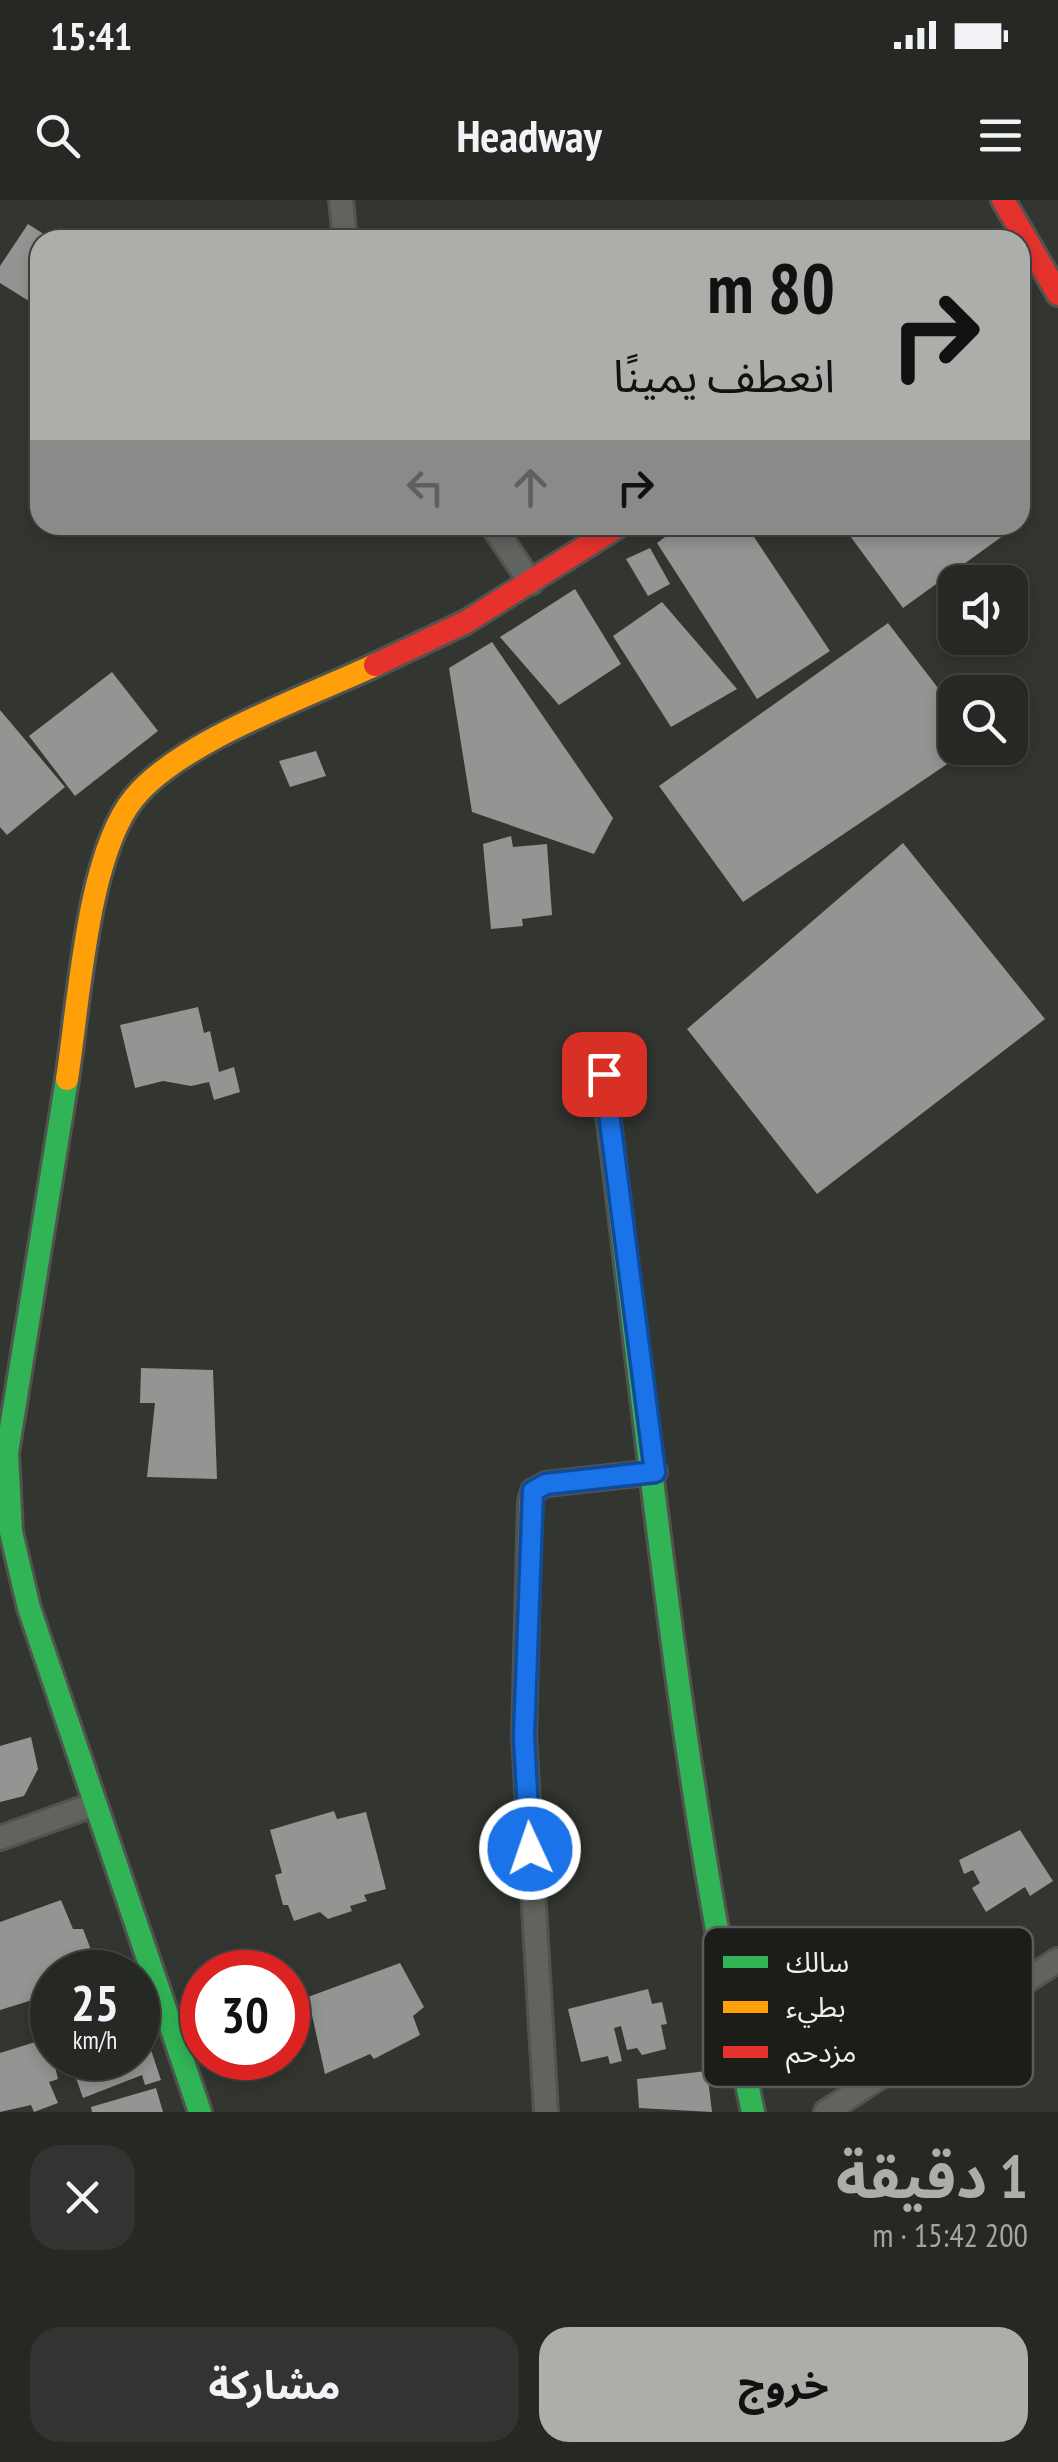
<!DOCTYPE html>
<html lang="ar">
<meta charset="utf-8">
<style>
:root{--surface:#262824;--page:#323431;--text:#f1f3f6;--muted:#a4a6a6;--line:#424441;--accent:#abaea9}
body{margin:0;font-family:"PT Sans Narrow","Noto Sans Arabic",sans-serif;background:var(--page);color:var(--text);direction:rtl;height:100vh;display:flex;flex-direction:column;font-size:38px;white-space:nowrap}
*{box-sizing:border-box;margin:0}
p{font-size:32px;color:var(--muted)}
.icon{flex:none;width:55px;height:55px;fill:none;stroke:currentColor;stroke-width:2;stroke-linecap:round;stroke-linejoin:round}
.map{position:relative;height:1912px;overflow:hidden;direction:ltr}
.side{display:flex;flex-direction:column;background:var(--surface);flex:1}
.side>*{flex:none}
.banner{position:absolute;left:30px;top:30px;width:1000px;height:305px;border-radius:30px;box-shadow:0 5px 15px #0003,0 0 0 2px var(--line);direction:rtl;background:#abaea9;color:#111;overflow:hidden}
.controls{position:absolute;left:938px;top:365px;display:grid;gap:20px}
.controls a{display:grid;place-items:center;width:90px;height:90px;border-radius:20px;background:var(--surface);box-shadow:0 5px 15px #0003,0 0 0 2px var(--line);font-size:50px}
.speed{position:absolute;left:30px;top:1750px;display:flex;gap:20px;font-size:50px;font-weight:700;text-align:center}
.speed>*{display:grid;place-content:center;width:130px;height:130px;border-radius:50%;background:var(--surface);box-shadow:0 5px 15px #0003,0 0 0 2px var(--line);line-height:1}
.speed small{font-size:25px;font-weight:400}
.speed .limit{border:15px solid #d22;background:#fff;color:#111}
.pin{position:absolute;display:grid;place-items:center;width:85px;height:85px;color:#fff;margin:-42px;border-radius:20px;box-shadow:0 5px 15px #0006}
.me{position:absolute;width:110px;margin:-55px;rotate:357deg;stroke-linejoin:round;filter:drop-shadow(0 0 8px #0008)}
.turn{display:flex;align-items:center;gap:35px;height:210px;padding:0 30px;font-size:45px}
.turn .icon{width:130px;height:130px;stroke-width:2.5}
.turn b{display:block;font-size:70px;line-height:85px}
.lanes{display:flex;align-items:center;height:95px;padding:0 30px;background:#0003;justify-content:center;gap:50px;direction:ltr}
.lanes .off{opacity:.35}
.round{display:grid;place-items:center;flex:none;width:105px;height:105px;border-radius:30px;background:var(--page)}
.head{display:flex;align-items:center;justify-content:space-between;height:170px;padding:0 30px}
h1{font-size:60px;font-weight:700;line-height:75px;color:var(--accent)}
.primary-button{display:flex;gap:20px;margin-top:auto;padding:20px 30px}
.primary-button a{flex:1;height:115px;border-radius:30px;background:var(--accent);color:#111;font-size:40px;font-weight:700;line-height:115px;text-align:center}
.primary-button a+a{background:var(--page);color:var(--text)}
.status{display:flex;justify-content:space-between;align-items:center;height:70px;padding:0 50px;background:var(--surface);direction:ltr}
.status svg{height:28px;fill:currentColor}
header{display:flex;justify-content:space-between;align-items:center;height:130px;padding:0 30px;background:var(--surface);font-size:45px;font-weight:700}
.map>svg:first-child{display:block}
</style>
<div class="status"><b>15:41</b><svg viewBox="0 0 49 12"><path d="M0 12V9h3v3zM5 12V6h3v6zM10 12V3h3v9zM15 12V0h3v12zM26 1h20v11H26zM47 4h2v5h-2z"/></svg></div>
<header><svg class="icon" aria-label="menu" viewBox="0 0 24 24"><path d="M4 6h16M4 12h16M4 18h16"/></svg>Headway<svg class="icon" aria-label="search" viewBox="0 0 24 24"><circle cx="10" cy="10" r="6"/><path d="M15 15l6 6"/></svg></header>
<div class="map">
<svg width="1058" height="1912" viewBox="0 0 1058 1912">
<rect width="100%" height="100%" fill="#323530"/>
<!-- building -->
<g fill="#929591">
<path d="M28,24L53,40H40V108L0,83V66Z"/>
<path d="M681,325H746L830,451L757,499L657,343Z"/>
<path d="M851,325H891L900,336L915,325H1018L903,408L845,329Z"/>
<path d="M650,348L670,384L648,396L626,359Z"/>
<path d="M575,389L621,464L559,505L500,437Z"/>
<path d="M662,402L737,489L671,527L613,436Z"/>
<path d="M888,423L955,510V548H971L743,702L659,586Z"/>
<path d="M492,442L613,618L594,654L472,612L449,468Z"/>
<path d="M112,472L158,531L75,596L29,536Z"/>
<path d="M0,510L65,587L7,635L0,627Z"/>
<path d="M316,551L326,576L290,587L279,561Z"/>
<path d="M511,636L513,647L547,644L552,715L522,719L523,726L491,729L483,644Z"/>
<path d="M903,643L1045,819L817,994L687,829Z"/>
<path d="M198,807L204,833L210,831L219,872L234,867L240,892L214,900L209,882L191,886L163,881L135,888L120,825Z"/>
<path d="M141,1168L213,1170L217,1279L147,1277L155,1203H140Z"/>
<path d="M31,1537L38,1569L24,1596L0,1602V1546Z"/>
<path d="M334,1611L337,1619L366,1612L386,1689L364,1695L367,1701L350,1706L352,1711L328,1719L320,1712L294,1721L288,1705H283L275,1675L282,1673L270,1630Z"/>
<path d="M1020,1630L1053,1681L1030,1696L1025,1687L986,1712L972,1688L980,1683L973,1670L964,1674L959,1660Z"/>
<path d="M61,1700L73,1729H83L93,1755L86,1758L91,1772H52V1794L0,1810V1722Z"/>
<path d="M400,1763L424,1807L413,1816L420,1835L374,1859L370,1854L325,1874L308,1797Z"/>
<path d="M648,1789L652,1804L662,1802L667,1824L661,1825L666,1849L642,1855L637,1848L627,1850L621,1826L614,1828L622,1861L610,1864L608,1856L581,1862L568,1809Z"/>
<path d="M48,1838L58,1879L49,1882L58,1903L34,1912L31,1905L0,1912V1853Z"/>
<path d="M138,1841L141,1851L151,1850L161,1880L145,1885L142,1875L83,1898L69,1858H138Z"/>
<path d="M707,1871L712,1912L639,1908L637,1879Z"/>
<path d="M156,1888L163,1912H92L91,1907Z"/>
</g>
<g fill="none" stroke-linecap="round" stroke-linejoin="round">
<defs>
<g id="street">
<path d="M341,0L345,40"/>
<path d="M492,325L531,383"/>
<path d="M0,1638L95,1604"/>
<path d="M546,1912L524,1536L530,1302L533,1291L546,1284L655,1272"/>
<path d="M826,1912L1058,1760"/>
</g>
<g id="fast">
<path d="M603,874C647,1220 678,1571 753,1912"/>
<path d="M67,879L7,1253L11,1332L29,1408L200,1912"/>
</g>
<path id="slow" d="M67,879C79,803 87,655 134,598C180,541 307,497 375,465"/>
<g id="jam">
<path d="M1003,0L1058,94"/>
<path d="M375,465L466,422L620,325"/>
</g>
</defs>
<!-- street casing -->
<use href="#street" stroke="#51534f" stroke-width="28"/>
<!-- fast casing -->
<use href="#fast" stroke="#51534f" stroke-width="28"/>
<!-- slow casing -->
<use href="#slow" stroke="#51534f" stroke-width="28"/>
<!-- jam casing -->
<use href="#jam" stroke="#51534f" stroke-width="28"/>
<!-- street -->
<use href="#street" stroke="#61635f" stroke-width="22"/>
<!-- fast -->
<use href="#fast" stroke="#30b455" stroke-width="22"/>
<!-- slow -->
<use href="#slow" stroke="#ff9f0a" stroke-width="22"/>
<!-- jam -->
<use href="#jam" stroke="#e5322d" stroke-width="22"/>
</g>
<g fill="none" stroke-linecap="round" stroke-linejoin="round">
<defs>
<path id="route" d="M530,1649L524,1536L533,1291L546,1284L655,1272L604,874"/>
</defs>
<!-- route casing -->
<use href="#route" stroke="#114b97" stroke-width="25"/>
<!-- route -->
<use href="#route" stroke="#1a73e8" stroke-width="18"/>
</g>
<!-- legend -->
<rect x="703" y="1727" width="330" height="160" rx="15" fill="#1b1d19" stroke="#5a5c58" stroke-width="2.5"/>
<rect x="723" y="1756" width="45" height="12" fill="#30b455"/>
<rect x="723" y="1801" width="45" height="12" fill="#ff9f0a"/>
<rect x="723" y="1846" width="45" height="12" fill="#e5322d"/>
<g font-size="28" fill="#ecefea">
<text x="786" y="1772">سالك</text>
<text x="786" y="1817">بطيء</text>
<text x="786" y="1862">مزدحم</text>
</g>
</svg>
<div class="controls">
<a><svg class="icon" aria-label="sound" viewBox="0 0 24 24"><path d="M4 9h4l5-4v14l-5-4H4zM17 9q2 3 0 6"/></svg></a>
<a><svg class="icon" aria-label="search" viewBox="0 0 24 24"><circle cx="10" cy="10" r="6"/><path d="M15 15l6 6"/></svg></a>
</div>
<div class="speed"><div>25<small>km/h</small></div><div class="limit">30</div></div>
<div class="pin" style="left:604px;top:874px;background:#d93025"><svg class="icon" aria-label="arrive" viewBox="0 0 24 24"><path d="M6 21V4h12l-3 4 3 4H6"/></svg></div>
<svg class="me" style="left:530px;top:1649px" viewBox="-20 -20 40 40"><circle r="17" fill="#1a73e8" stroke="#fff" stroke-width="3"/><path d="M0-11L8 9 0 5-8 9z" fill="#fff"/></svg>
<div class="banner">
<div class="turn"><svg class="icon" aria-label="right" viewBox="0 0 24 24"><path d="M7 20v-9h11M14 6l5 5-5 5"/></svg><div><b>80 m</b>انعطف يمينًا</div></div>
<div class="lanes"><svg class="icon off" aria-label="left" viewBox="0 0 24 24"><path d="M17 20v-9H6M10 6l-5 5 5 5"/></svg><svg class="icon off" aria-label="ahead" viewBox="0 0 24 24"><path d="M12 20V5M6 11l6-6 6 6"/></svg><svg class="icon" aria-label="right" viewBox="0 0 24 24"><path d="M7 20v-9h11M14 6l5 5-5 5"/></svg></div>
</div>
</div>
<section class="side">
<div class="head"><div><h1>1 دقيقة</h1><p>200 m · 15:42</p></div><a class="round"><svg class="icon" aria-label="close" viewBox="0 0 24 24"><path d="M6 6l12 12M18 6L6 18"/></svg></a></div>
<div class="primary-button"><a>خروج</a><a>مشاركة</a></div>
</section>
